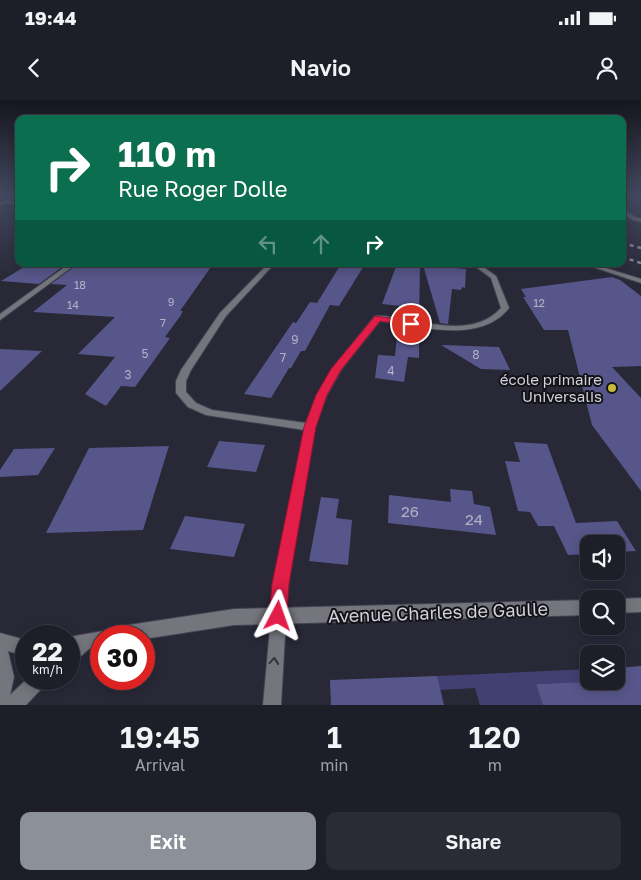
<!DOCTYPE html>
<meta charset="utf-8">
<style>
:root{--surface:#1e1e29;--page:#2b2b35;--text:#f1f3f6;--muted:#a1a2a8;--line:#3c3c46;--accent:#8c9099}
body{margin:0;font-family:"Golos Text",sans-serif;background:var(--page);color:var(--text);height:100vh;display:flex;flex-direction:column;font-size:19px;white-space:nowrap}
*{box-sizing:border-box;margin:0}
p{font-size:16px;color:var(--muted)}
.icon{flex:none;width:28px;height:28px;fill:none;stroke:currentColor;stroke-width:2;stroke-linecap:round;stroke-linejoin:round}
.map{position:relative;height:605px;overflow:hidden}
.drawer{display:flex;flex-direction:column;background:var(--surface);flex:1}
.drawer>*{flex:none}
.hud{position:absolute;left:15px;top:15px;width:611px;height:152px;border-radius:10px;box-shadow:0 2px 12px #0003,0 0 0 1px var(--line);background:#0b6e4f;color:#fff;overflow:hidden}
.controls{position:absolute;left:580px;top:435px;display:grid;gap:10px}
.controls a{display:grid;place-items:center;width:45px;height:45px;border-radius:10px;background:var(--surface);box-shadow:0 2px 12px #0003,0 0 0 1px var(--line);font-size:25px}
.speed{position:absolute;left:15px;top:525px;display:flex;gap:10px;font-size:25px;font-weight:700;text-align:center}
.speed>*{display:grid;place-content:center;width:65px;height:65px;border-radius:50%;background:var(--surface);box-shadow:0 2px 12px #0003,0 0 0 1px var(--line);line-height:1}
.speed small{font-size:12px;font-weight:400}
.speed .limit{border:8px solid #d22;background:#fff;color:#111}
.pin{position:absolute;display:grid;place-items:center;width:42px;height:42px;color:#fff;margin:-21px;border:2px solid #fff;border-radius:50%;box-shadow:0 1px 5px #0007}
.me{position:absolute;width:55px;margin:-28px;rotate:4deg;stroke-linejoin:round;filter:drop-shadow(0 0 4px #0008)}
.turn{display:flex;align-items:center;gap:18px;height:105px;padding:0 20px;font-size:22px}
.turn .icon{width:65px;height:65px;stroke-width:2.5}
.turn b{display:block;font-size:35px;line-height:42px}
.lanes{display:flex;align-items:center;height:48px;padding:0 20px;background:#0003;justify-content:center;gap:25px;direction:ltr}
.lanes .off{opacity:.35}
.eta{display:flex;justify-content:space-evenly;align-items:center;height:85px;text-align:center}
.eta b{font-size:30px;font-weight:600;line-height:35px}
.primary-button{display:flex;gap:10px;margin-top:auto;padding:10px 20px}
.primary-button a{flex:1;height:58px;border-radius:10px;background:var(--accent);color:#fff;font-size:20px;font-weight:600;line-height:58px;text-align:center}
.primary-button a+a{background:var(--page);color:var(--text)}
.status{display:flex;justify-content:space-between;align-items:center;height:35px;padding:0 25px;background:var(--surface);direction:ltr}
.status svg{height:14px;fill:currentColor}
header{display:flex;justify-content:space-between;align-items:center;height:65px;padding:0 20px;background:var(--surface);font-size:22px;font-weight:600}
.map>svg:first-child{display:block}
</style>
<div class="status"><b>19:44</b><svg viewBox="0 0 49 12"><path d="M0 12V9h3v3zM5 12V6h3v6zM10 12V3h3v9zM15 12V0h3v12zM26 1h20v11H26zM47 4h2v5h-2z"/></svg></div>
<header><svg class="icon" aria-label="back" viewBox="0 0 24 24"><path d="M15 5l-7 7 7 7"/></svg>Navio<svg class="icon" aria-label="person" viewBox="0 0 24 24"><circle cx="12" cy="8" r="4"/><path d="M4 21q1-7 8-7t8 7"/></svg></header>
<div class="map">
<svg width="641" height="605" viewBox="0 0 641 605">
<rect width="100%" height="100%" fill="#282837"/>
<!-- green -->
<path fill="#424072" d="M589,569V581L601,582L536,584L543,605H480L475,588L440,590L437,576Z"/>
<!-- building -->
<g fill="#57568a">
<path d="M29,164H66L39,184L1,181Z"/>
<path d="M78,164H213L180,211H183L181,215L165,237L170,238L135,287L121,286L106,306L85,294L115,257L78,254L115,217L33,212L67,185L51,184Z"/>
<path d="M341,164H365L339,206L330,205L305,251H301L291,268H289L271,298L244,294L293,222L296,223L310,202L324,204L317,203Z"/>
<path d="M397,164H420L419,220L399,217L400,206L382,204Z"/>
<path d="M423,165L466,169L465,188L462,187L461,190L452,189L448,224L440,223Z"/>
<path d="M612,177L620,180L641,196V266L612,267L641,298V391L592,325L568,230H544L523,197H526L521,189Z"/>
<path d="M398,226L419,229V258L408,257L404,282L375,278L378,255L395,256Z"/>
<path d="M441,245L499,247L510,270L481,269Z"/>
<path d="M0,249L42,251L0,291Z"/>
<path d="M219,341L265,345L256,372L207,367Z"/>
<path d="M514,342L547,344L576,423L617,421L636,451L616,452V444H589V454L568,455L554,426H538L530,412L518,411L505,361L520,362Z"/>
<path d="M169,346L143,430L46,433L89,348Z"/>
<path d="M55,348L38,375L0,377V370L14,349Z"/>
<path d="M450,389L472,391L474,404L490,407L496,435L388,423L389,395L451,402Z"/>
<path d="M321,397L339,399L336,418L352,420L348,465L309,461Z"/>
<path d="M185,416L245,424L234,457L170,449Z"/>
<path d="M641,566V605H543L536,584L616,581V568Z"/>
<path d="M437,576L444,605H331L330,580Z"/>
</g>
<g fill="none" stroke-linecap="round" stroke-linejoin="round">
<defs>
<g id="minor">
<path d="M7,101L19,102V104L7,103L0,105V103Z"/>
<path d="M622,109L637,118H641V122L633,120L622,113Z"/>
<path d="M69,164H76L0,220V214Z"/>
<path d="M268,164H274L226,216L191,270L186,281V292L196,303L212,310L306,323L317,295L332,269L375,216C383,215 391,217 398,219C432,223 475,237 501,208L491,178L472,164H479L496,176L509,208C480,245 419,226 380,221L341,270L327,295L315,327L288,484L281,605H263L274,484L304,330L206,315L188,307L176,293V281L181,270L220,213Z"/>
<path d="M584,164H593L641,179V183Z"/>
</g>
<g id="tertiary">
<path d="M641,498V512L616,513L615,499Z"/>
<path d="M589,500V515L234,525L144,539V536H101V546L89,549L75,561L69,563V537L103,531L109,528L234,509Z"/>
<path d="M0,533L26,540V556L8,551L14,577L10,595L27,579H48L45,585L26,605H0Z"/>
</g>
</defs>
<!-- minor casing -->
<use href="#minor" stroke="#434351" stroke-width="2"/>
<!-- tertiary casing -->
<use href="#tertiary" stroke="#434351" stroke-width="2"/>
<!-- minor -->
<use href="#minor" fill="#74757d" fill-rule="evenodd"/>
<!-- tertiary -->
<use href="#tertiary" fill="#74757d" fill-rule="evenodd"/>
<!-- rail -->
<g stroke="#9696a2" stroke-width="2.5" stroke-dasharray="4 4" stroke-linecap="butt">
<path d="M622,143L641,148"/>
<path d="M622,157L641,163"/>
</g>
</g>
<!-- one-way arrows -->
<defs><path id="oneway-chevron" d="M-2-3.5L2.5 0L-2 3.5" fill="none" stroke-width="1.6" stroke-linecap="round" stroke-linejoin="round" transform="scale(1.25)"/></defs>
<use stroke="#34353b" href="#oneway-chevron" transform="translate(274 561) rotate(-85)"/>
<!-- sky -->
<linearGradient id="sky" x2="0" y2="1"><stop stop-color="#16161e"/><stop offset="0.53" stop-color="#42485e"/><stop offset="1" stop-color="#42485e" stop-opacity="0"/></linearGradient>
<rect width="641" height="180" fill="url(#sky)"/>
<!-- route -->
<path fill="#e11d48" stroke="#92132f" d="M375,216L411,221L416,224L411,226L380,221L341,270L327,295L316,327L289,484L287,516L284,522L278,525L272,522L269,516L272,484L304,327L316,295L331,269Z"/>
<!-- markers -->
<circle fill="#c8bb3b" stroke="#121218" stroke-width="2" cx="612" cy="288" r="5"/>
<g text-anchor="middle" dominant-baseline="central" stroke-width="4" stroke-linejoin="round" paint-order="stroke">
<!-- far-number labels -->
<g font-size="11" fill="#b2b2c7">
<text x="80" y="184">18</text>
<text x="171" y="201">9</text>
<text x="539" y="202">12</text>
<text x="73" y="204">14</text>
<text x="163" y="222">7</text>
</g>
<!-- number labels -->
<g font-size="12" fill="#b2b2c7">
<text x="295" y="239">9</text>
<text x="145" y="253">5</text>
<text x="476" y="254">8</text>
<text x="283" y="257">7</text>
<text x="391" y="270">4</text>
<text x="128" y="274">3</text>
</g>
<!-- poi labels -->
<g font-size="15" fill="#d1d1db" stroke="#121218" text-anchor="end">
<text x="602" y="279">école primaire<tspan x="602" dy="17">Universalis</tspan></text>
</g>
<!-- near-number labels -->
<g font-size="15" fill="#b2b2c7">
<text x="410" y="411">26</text>
<text x="474" y="419">24</text>
</g>
<!-- near-street labels -->
<g font-size="18" fill="#d1d1db" stroke="#121218">
<text transform="translate(438 512) rotate(-2)">Avenue Charles de Gaulle</text>
</g>
</g>
</svg>
<div class="controls">
<a><svg class="icon" aria-label="sound" viewBox="0 0 24 24"><path d="M4 9h4l5-4v14l-5-4H4zM17 9q2 3 0 6"/></svg></a>
<a><svg class="icon" aria-label="search" viewBox="0 0 24 24"><circle cx="10" cy="10" r="6"/><path d="M15 15l6 6"/></svg></a>
<a><svg class="icon" aria-label="layers" viewBox="0 0 24 24"><path d="M12 4l9 5-9 5-9-5zM3 14l9 5 9-5"/></svg></a>
</div>
<div class="speed"><div>22<small>km/h</small></div><div class="limit">30</div></div>
<div class="pin" style="left:411px;top:224px;background:#d93025"><svg class="icon" aria-label="arrive" viewBox="0 0 24 24"><path d="M6 21V4h12l-3 4 3 4H6"/></svg></div>
<svg class="me" style="left:278px;top:516px" viewBox="-20 -20 40 40"><path d="M0-17L14 15 0 8-14 15z" fill="#e11d48" stroke="#fff" stroke-width="4"/></svg>
<div class="hud">
<div class="turn"><svg class="icon" aria-label="right" viewBox="0 0 24 24"><path d="M7 20v-9h11M14 6l5 5-5 5"/></svg><div><b>110 m</b>Rue Roger Dolle</div></div>
<div class="lanes"><svg class="icon off" aria-label="left" viewBox="0 0 24 24"><path d="M17 20v-9H6M10 6l-5 5 5 5"/></svg><svg class="icon off" aria-label="ahead" viewBox="0 0 24 24"><path d="M12 20V5M6 11l6-6 6 6"/></svg><svg class="icon" aria-label="right" viewBox="0 0 24 24"><path d="M7 20v-9h11M14 6l5 5-5 5"/></svg></div>
</div>
</div>
<section class="drawer">
<div class="eta">
<div><b>19:45</b><p>Arrival</p></div>
<div><b>1</b><p>min</p></div>
<div><b>120</b><p>m</p></div>
</div>
<div class="primary-button"><a>Exit</a><a>Share</a></div>
</section>
